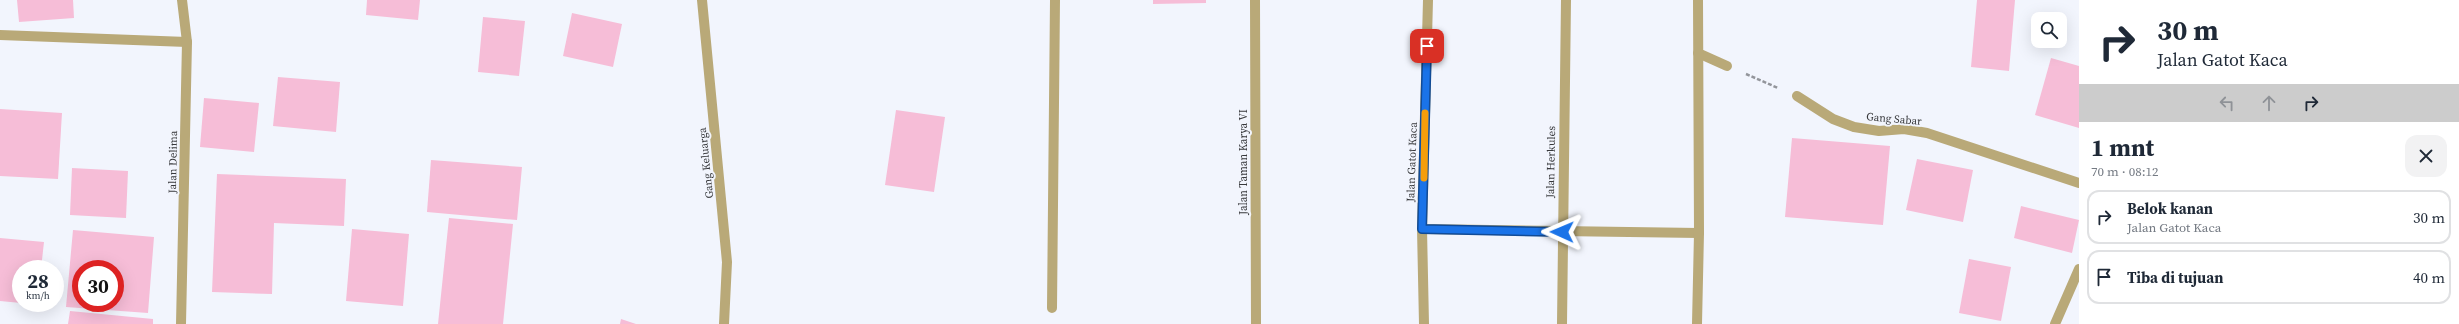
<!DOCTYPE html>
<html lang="id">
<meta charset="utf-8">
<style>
:root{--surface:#fff;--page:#f2f2f3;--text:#1f2937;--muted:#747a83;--line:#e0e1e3}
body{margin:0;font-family:"Source Serif 4",serif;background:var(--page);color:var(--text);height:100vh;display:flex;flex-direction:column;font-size:15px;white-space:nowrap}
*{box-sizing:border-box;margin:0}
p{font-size:13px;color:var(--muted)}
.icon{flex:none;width:22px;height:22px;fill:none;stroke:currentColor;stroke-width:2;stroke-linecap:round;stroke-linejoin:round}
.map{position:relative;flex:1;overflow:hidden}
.panel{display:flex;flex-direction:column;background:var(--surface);width:380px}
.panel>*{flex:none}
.banner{background:#fff;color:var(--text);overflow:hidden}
.buttons{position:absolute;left:2031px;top:12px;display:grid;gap:8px}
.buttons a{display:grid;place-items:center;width:36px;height:36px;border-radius:8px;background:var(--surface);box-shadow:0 4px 16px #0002;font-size:20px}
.speed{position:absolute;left:12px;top:260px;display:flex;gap:8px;font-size:20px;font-weight:700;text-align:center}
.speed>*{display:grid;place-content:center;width:52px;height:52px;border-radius:50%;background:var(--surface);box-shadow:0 4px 16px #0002;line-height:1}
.speed small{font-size:10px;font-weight:400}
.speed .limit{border:6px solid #d22;background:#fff;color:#111}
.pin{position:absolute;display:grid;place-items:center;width:34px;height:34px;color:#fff;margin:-17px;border-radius:8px;box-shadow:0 2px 6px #0006}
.me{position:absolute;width:44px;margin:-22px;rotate:271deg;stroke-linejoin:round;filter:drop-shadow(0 0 3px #0008)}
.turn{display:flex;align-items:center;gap:14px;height:84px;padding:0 12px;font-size:18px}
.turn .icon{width:52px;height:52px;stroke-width:2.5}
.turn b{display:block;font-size:28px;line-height:34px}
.lanes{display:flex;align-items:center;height:38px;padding:0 12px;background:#0003;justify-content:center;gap:20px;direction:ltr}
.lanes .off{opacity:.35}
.round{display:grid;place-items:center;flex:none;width:42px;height:42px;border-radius:12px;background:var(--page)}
.summary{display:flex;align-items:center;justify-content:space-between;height:68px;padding:0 12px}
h1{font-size:24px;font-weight:700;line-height:30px}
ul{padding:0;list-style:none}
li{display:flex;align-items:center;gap:12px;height:54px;margin:0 8px 6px;padding:0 4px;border:2px solid var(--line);border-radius:12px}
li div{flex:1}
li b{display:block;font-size:15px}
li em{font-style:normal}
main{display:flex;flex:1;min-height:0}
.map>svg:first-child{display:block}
</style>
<main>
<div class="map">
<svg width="2079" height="324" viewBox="0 0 2079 324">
<rect width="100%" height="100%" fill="#f2f5fd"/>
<!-- building -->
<g fill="#f6bdd7" fill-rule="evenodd">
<path d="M17,0H73L74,18L19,22Z"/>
<path d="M367,0H420L418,20L366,15Z"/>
<path d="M1153,0H1206V3L1153,4Z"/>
<path d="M1977,0H2015L2009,71L1971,67Z"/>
<path d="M572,13L622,24L613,67L563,56Z"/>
<path d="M483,17L525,21L519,76L478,72Z"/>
<path d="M2051,58L2079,66V128L2035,115Z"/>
<path d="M278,77L340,82L336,132L273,126Z"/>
<path d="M204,98L259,103L254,152L200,147Z"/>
<path d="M0,109L62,113L58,179L0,176Z"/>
<path d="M896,110L945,117L934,192L885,185Z"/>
<path d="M1792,138L1890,146L1883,225L1785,217Z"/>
<path d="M1917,159L1973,170L1963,222L1906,210Z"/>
<path d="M431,160L522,167L517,220L427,212Z"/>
<path d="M72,168L128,171L126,218L70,215Z"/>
<path d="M217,174L346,179L344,226L274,223L272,294L212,292Z"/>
<path d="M2021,206L2079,220L2072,253L2014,238Z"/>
<path d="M449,218L513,224L503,324H438Z"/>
<path d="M352,229L409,234L403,306L346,301Z"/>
<path d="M73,230L154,237L148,313L66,307ZM81,269H115V303H81Z"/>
<path d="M0,238L44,242L41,269H21V303L0,301Z"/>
<path d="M1969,259L2011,267L2001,321L1959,313Z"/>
<path d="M70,311L153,319V324H68Z"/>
<path d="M621,319L636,324H620Z"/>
</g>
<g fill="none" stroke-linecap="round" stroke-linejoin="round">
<!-- path -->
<path stroke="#93959b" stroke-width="2.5" stroke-dasharray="4 2" stroke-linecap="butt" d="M1746,74L1778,88"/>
<!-- minor -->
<g stroke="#b9a978" stroke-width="10">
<path d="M702,0L727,262L724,324"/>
<path d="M1255,0L1256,324"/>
<path d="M0,35L187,42"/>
<path d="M1698,53L1727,66"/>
<path d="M1797,96L1833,119L1854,127L1879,131L1904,129L1927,133L2079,183"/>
<path d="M1422,229L1699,233"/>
<path d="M1052,308L1055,0"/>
<path d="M181,324L187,42L182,0"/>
<path d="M1424,324L1422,229L1428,0"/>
<path d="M1562,324L1566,0"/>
<path d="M1697,324L1699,233L1698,0"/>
<path d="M2055,324L2079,269"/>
</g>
</g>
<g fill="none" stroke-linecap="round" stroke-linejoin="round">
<defs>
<path id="route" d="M1427,46L1422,229L1562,232"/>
</defs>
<!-- route casing -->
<use href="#route" stroke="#114b97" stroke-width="10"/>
<!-- route -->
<use href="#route" stroke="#1a73e8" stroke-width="7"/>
<!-- slow -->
<path stroke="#f59e0b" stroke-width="7" d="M1424,178L1425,113"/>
</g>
<g text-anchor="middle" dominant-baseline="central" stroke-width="4" stroke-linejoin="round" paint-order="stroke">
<!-- street labels -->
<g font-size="11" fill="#37383b" stroke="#f2f5fd">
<text transform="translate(1894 119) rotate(5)">Gang Sabar</text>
<text transform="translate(173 162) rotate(-89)">Jalan Delima</text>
<text transform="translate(1243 162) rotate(-90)">Jalan Taman Karya VI</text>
<text transform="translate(1412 162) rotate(-88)">Jalan Gatot Kaca</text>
<text transform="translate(1551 162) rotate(-89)">Jalan Herkules</text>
<text transform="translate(706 163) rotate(-96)">Gang Keluarga</text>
</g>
</g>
</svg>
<div class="buttons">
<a><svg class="icon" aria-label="search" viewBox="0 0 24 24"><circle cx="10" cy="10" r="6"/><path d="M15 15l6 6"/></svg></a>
</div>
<div class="speed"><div>28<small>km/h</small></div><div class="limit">30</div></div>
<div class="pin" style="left:1427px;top:46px;background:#d93025"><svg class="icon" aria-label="arrive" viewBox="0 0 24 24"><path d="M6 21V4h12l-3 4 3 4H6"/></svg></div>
<svg class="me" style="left:1562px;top:232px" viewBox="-20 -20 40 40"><path d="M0-17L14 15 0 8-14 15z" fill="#1a73e8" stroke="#fff" stroke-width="4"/></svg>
</div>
<section class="panel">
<div class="banner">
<div class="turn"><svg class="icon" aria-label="right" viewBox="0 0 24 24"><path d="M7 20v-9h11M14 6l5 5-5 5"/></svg><div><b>30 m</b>Jalan Gatot Kaca</div></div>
<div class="lanes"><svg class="icon off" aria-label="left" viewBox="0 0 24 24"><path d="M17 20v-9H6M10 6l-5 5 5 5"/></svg><svg class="icon off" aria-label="ahead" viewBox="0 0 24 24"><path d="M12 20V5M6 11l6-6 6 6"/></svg><svg class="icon" aria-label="right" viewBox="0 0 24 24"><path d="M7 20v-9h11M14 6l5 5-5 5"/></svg></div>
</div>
<div class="summary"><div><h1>1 mnt</h1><p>70 m · 08:12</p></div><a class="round"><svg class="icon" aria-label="close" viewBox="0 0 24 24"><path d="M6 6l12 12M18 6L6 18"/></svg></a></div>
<ul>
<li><svg class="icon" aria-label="right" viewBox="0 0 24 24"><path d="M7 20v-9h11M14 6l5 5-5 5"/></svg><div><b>Belok kanan</b><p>Jalan Gatot Kaca</p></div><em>30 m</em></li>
<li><svg class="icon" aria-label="arrive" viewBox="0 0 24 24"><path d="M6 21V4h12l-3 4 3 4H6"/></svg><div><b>Tiba di tujuan</b></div><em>40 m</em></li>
</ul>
</section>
</main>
